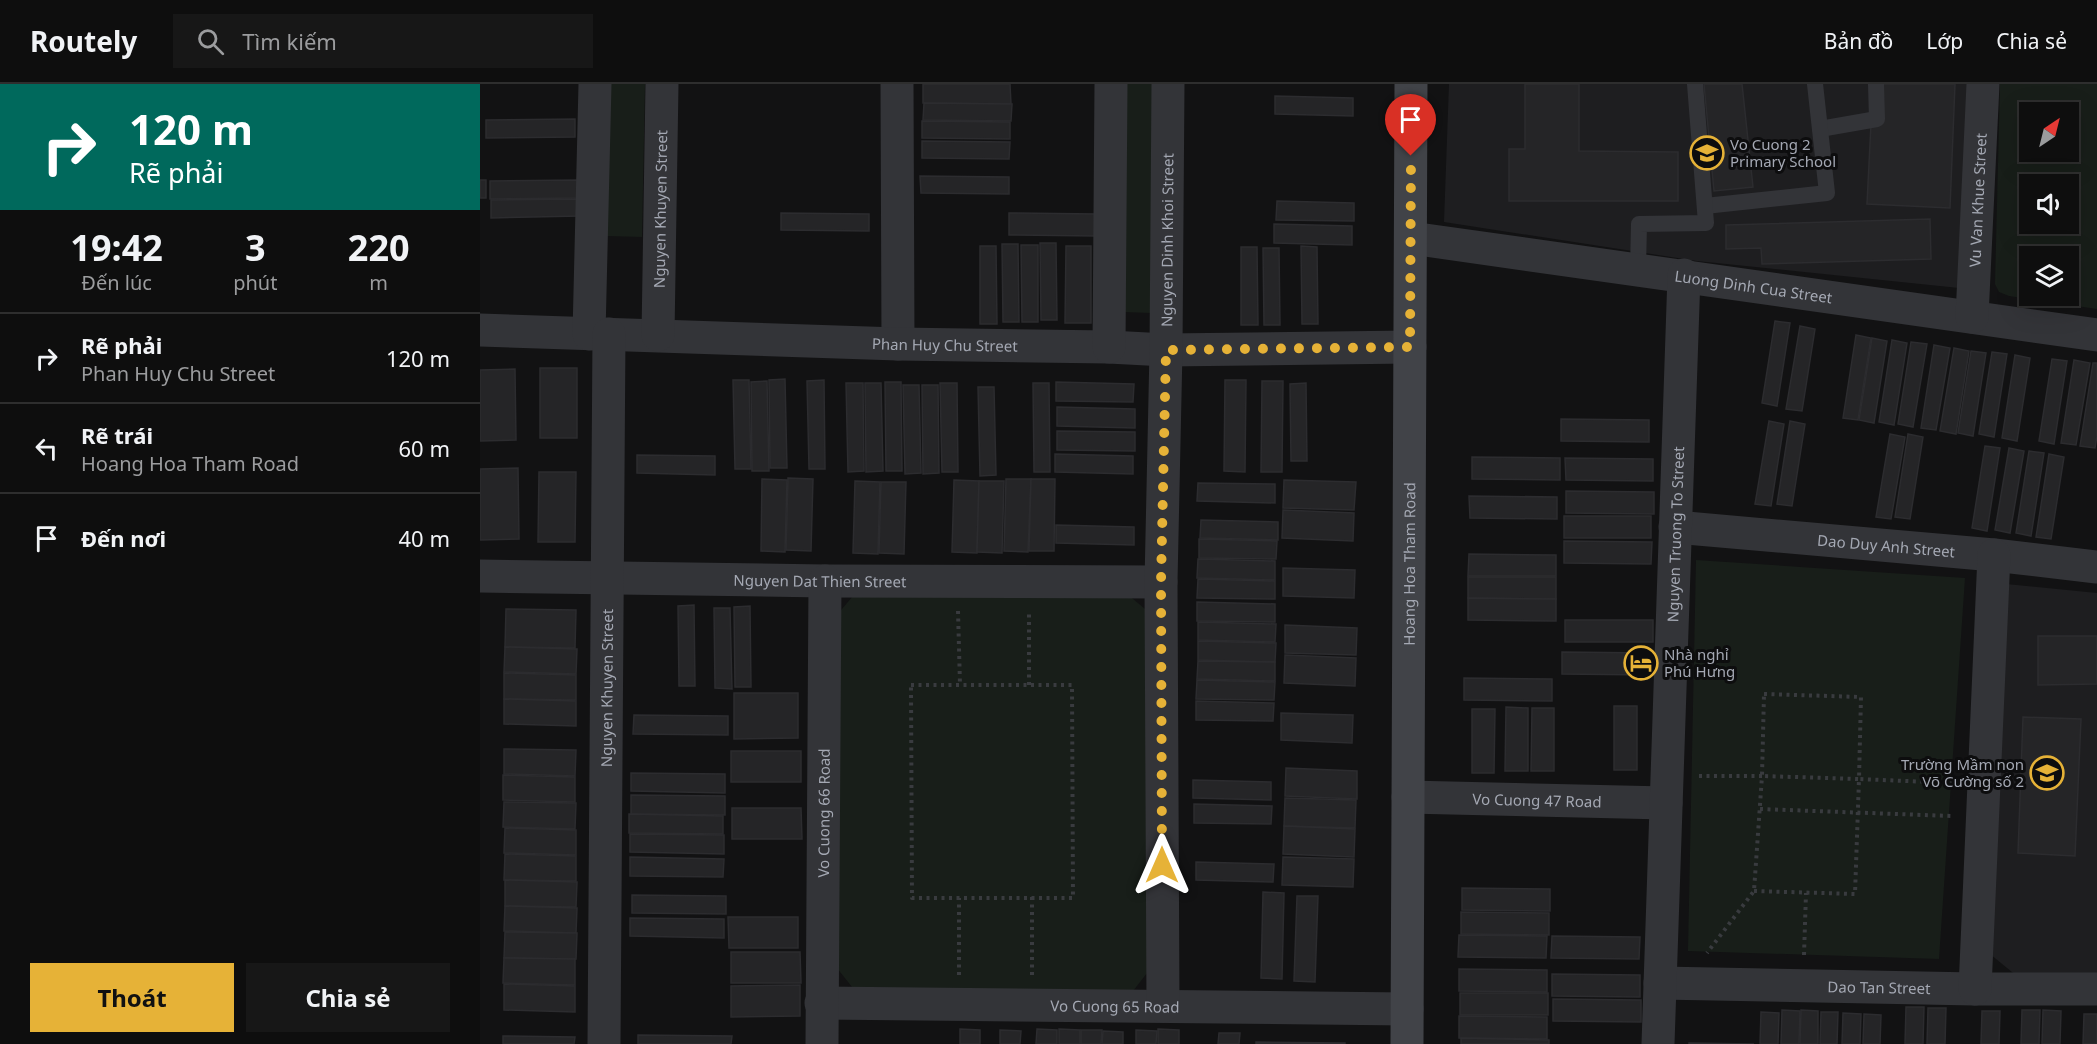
<!DOCTYPE html>
<html lang="vi">
<meta charset="utf-8">
<style>
:root{--surface:#0e0e0e;--page:#171717;--text:#f1f3f6;--muted:#9b9c9e;--line:#2e2e2e;--accent:#e6b237}
body{margin:0;font-family:"Noto Sans",sans-serif;background:var(--page);color:var(--text);height:100vh;display:flex;flex-direction:column;font-size:22px;white-space:nowrap}
*{box-sizing:border-box;margin:0}
p{font-size:20px;color:var(--muted)}
.icon{flex:none;width:33px;height:33px;fill:none;stroke:currentColor;stroke-width:2;stroke-linecap:round;stroke-linejoin:round}
.map{position:relative;flex:1;overflow:hidden}
.drawer{display:flex;flex-direction:column;background:var(--surface);width:480px}
.drawer>*{flex:none}
.banner{background:#00695c;color:#fff;overflow:hidden}
.needle{width:39px;rotate:35deg}
.buttons{position:absolute;left:1539px;top:18px;display:grid;gap:12px}
.buttons a{display:grid;place-items:center;width:60px;height:60px;border-radius:0px;background:var(--surface);box-shadow:0 6px 24px #0002,0 0 0 2px var(--line);font-size:30px}
.pin{position:absolute;display:grid;place-items:center;width:51px;height:51px;color:#fff;margin:-62px -26px;border-radius:50% 50% 50% 0;rotate:-45deg;box-shadow:0 0 6px #0007}
.pin .icon{rotate:45deg}
.me{position:absolute;width:66px;margin:-33px;rotate:0deg;stroke-linejoin:round;filter:drop-shadow(0 0 4px #0008)}
.turn{display:flex;align-items:center;gap:21px;height:126px;padding:0 30px;font-size:27px}
.turn .icon{width:78px;height:78px;stroke-width:2.5}
.turn b{display:block;font-size:42px;line-height:51px}
.eta{display:flex;justify-content:space-evenly;align-items:center;height:102px;text-align:center}
.eta b{font-size:36px;font-weight:700;line-height:42px}
.primary-button{display:flex;gap:12px;margin-top:auto;padding:12px 30px}
.primary-button a{flex:1;height:69px;border-radius:0px;background:var(--accent);color:#111;font-size:24px;font-weight:700;line-height:69px;text-align:center}
.primary-button a+a{background:var(--page);color:var(--text)}
ul{padding:0;list-style:none}
li{display:flex;align-items:center;gap:18px;height:90px;padding:0 30px;border-top:2px solid var(--line)}
li div{flex:1}
li b{display:block;font-size:22px}
li em{font-style:normal}
header{display:flex;align-items:center;gap:36px;box-sizing:border-box;height:84px;padding:0 30px;background:var(--surface);border-bottom:2px solid var(--line)}
header strong{font-size:28px}
nav{display:flex;gap:33px;margin-inline-start:auto;font-size:21px}
.search{width:420px;height:54px;background:var(--page);display:flex;align-items:center;gap:15px;box-sizing:border-box;padding:0 21px;border-radius:0px;color:var(--muted);font-size:22px}
main{display:flex;flex:1;min-height:0}
.map>svg:first-child{display:block}
</style>
<header>
<strong>Routely</strong>
<div class="search"><svg class="icon" aria-label="search" viewBox="0 0 24 24"><circle cx="10" cy="10" r="6"/><path d="M15 15l6 6"/></svg>Tìm kiếm</div>
<nav><a>Bản đồ</a><a>Lớp</a><a>Chia sẻ</a></nav>
</header>
<main>
<section class="drawer">
<div class="banner">
<div class="turn"><svg class="icon" aria-label="right" viewBox="0 0 24 24"><path d="M7 20v-9h11M14 6l5 5-5 5"/></svg><div><b>120 m</b>Rẽ phải</div></div>
</div>
<div class="eta">
<div><b>19:42</b><p>Đến lúc</p></div>
<div><b>3</b><p>phút</p></div>
<div><b>220</b><p>m</p></div>
</div>
<ul>
<li><svg class="icon" aria-label="right" viewBox="0 0 24 24"><path d="M7 20v-9h11M14 6l5 5-5 5"/></svg><div><b>Rẽ phải</b><p>Phan Huy Chu Street</p></div><em>120 m</em></li>
<li><svg class="icon" aria-label="left" viewBox="0 0 24 24"><path d="M17 20v-9H6M10 6l-5 5 5 5"/></svg><div><b>Rẽ trái</b><p>Hoang Hoa Tham Road</p></div><em>60 m</em></li>
<li><svg class="icon" aria-label="arrive" viewBox="0 0 24 24"><path d="M6 21V4h12l-3 4 3 4H6"/></svg><div><b>Đến nơi</b></div><em>40 m</em></li>
</ul>
<div class="primary-button"><a>Thoát</a><a>Chia sẻ</a></div>
</section>
<div class="map">
<svg width="1617" height="960" viewBox="0 0 1617 960">
<rect width="100%" height="100%" fill="#121213"/>
<!-- built -->
<g fill="#1e1e20">
<path d="M969,0H1491L1479,204L1217,177L964,138Z"/>
<path d="M1526,500L1617,509V891L1538,893L1510,870Z"/>
</g>
<!-- green -->
<g fill="#181e19" fill-rule="evenodd">
<path d="M130,0H165L162,153L127,152Z"/>
<path d="M647,0H675L671,229L643,228Z"/>
<path d="M1520,0H1617V225L1529,212L1519,208L1515,200ZM1550,28H1588V68H1550ZM1550,100H1588V140H1550ZM1550,172H1588V212H1550Z"/>
<path d="M1216,476L1485,494L1459,875L1208,867Z"/>
<path d="M646,509L671,530L667,889L650,911L372,903L349,874L356,532L373,512Z"/>
</g>
<!-- building -->
<g fill="#252527" stroke="#2c2c2f" stroke-width="1.5">
<path d="M443,0H530L531,20L443,19Z"/>
<path d="M1045,0H1099V67L1198,68V117H1029V65H1045Z"/>
<path d="M1224,0H1262L1273,103L1234,107Z"/>
<path d="M1393,0H1475L1470,124L1387,120Z"/>
<path d="M795,12L873,14V32L795,30Z"/>
<path d="M444,19L532,20L531,37L443,36Z"/>
<path d="M95,35V53L6,54V36Z"/>
<path d="M442,37L530,38V55L442,54Z"/>
<path d="M442,57L530,58L529,75L442,74Z"/>
<path d="M440,92L529,93V110L441,109Z"/>
<rect x="0" y="96" width="6" height="18"/>
<path d="M99,96L100,114L10,115V97Z"/>
<path d="M100,115V132L11,134V116Z"/>
<path d="M797,117L874,119V137L796,136Z"/>
<path d="M301,129L389,130V147L301,146Z"/>
<path d="M529,129L616,130V152L529,151Z"/>
<path d="M1450,135L1451,175L1282,180L1281,164L1246,165V141Z"/>
<path d="M794,140L872,142V161L794,159Z"/>
<path d="M560,159H576L577,236H561Z"/>
<path d="M522,160H538L539,238H523Z"/>
<path d="M541,161H558V238H542Z"/>
<path d="M500,162H516L517,240H500Z"/>
<path d="M586,162H611V239H585Z"/>
<path d="M821,162L837,163L838,240H822Z"/>
<path d="M761,163H777L778,241H761Z"/>
<path d="M783,164H799L800,241H784Z"/>
<path d="M1295,237L1310,239L1297,322L1282,319Z"/>
<path d="M1320,242L1335,245L1322,327L1306,325Z"/>
<path d="M1376,251L1391,254L1378,336L1363,334Z"/>
<path d="M1392,254L1407,257L1394,339L1379,336Z"/>
<path d="M1412,256L1427,259L1414,341L1399,338Z"/>
<path d="M1431,258L1447,260L1433,343L1418,340Z"/>
<path d="M1454,261L1470,264L1456,346L1441,344Z"/>
<path d="M1474,264L1489,267L1476,350L1460,347Z"/>
<path d="M1491,267L1506,269L1493,352L1478,349Z"/>
<path d="M1512,268L1527,270L1514,353L1499,350Z"/>
<path d="M1535,271L1550,274L1537,357L1522,354Z"/>
<path d="M1572,275L1587,277L1574,360L1559,357Z"/>
<path d="M1594,276L1610,279L1596,361L1581,359Z"/>
<path d="M1613,279H1617V352L1615,364L1600,362Z"/>
<rect x="60" y="284" width="37" height="70"/>
<path d="M35,285L36,356L0,357V286Z"/>
<path d="M305,295L307,384H290L289,296Z"/>
<path d="M253,296H269L271,385H255Z"/>
<path d="M344,296L345,385H329L327,297Z"/>
<path d="M745,296H766L765,388L744,387Z"/>
<path d="M287,297L289,387H272L271,298Z"/>
<path d="M782,297H803L802,388H781Z"/>
<path d="M405,298H421L422,387H406Z"/>
<path d="M576,298L654,300L653,318L576,317Z"/>
<path d="M366,299H383L384,387L368,388Z"/>
<path d="M385,299H401L403,387L386,388Z"/>
<path d="M460,299H477L478,388H462Z"/>
<path d="M553,299H569L570,388H554Z"/>
<path d="M826,299L827,377H811L810,300Z"/>
<path d="M423,301H439L441,389L425,390Z"/>
<path d="M442,301H458L459,389L443,390Z"/>
<path d="M498,303H514L516,391L500,392Z"/>
<path d="M577,323L655,325V344L577,342Z"/>
<path d="M1081,335L1169,336V358L1081,357Z"/>
<path d="M1289,337L1304,340L1291,422L1275,420Z"/>
<path d="M1310,337L1325,340L1312,422L1297,420Z"/>
<path d="M577,347L655,348V367L577,366Z"/>
<path d="M1410,350L1425,353L1411,435L1396,433Z"/>
<path d="M1428,350L1443,353L1430,435L1415,433Z"/>
<path d="M1505,362L1520,364L1507,447L1492,444Z"/>
<path d="M1529,364L1544,367L1530,449L1515,446Z"/>
<path d="M1549,367L1564,369L1551,452L1536,449Z"/>
<path d="M575,370L653,372V390L575,388Z"/>
<path d="M1569,370L1584,373L1571,455L1556,453Z"/>
<path d="M157,371L235,372V391L157,389Z"/>
<path d="M992,373L1080,374V396L992,395Z"/>
<path d="M1085,374L1173,375V397L1086,396Z"/>
<path d="M38,384L39,455L0,456V385Z"/>
<path d="M59,388H96L95,458H58Z"/>
<path d="M308,394L333,395L331,467L306,466Z"/>
<path d="M282,395L307,396L305,468L281,467Z"/>
<path d="M526,395H551L548,468L524,467Z"/>
<path d="M551,395H575L574,467H549Z"/>
<path d="M474,396L499,397L497,469L472,468Z"/>
<path d="M804,396L876,398L874,426L803,424Z"/>
<path d="M375,397L400,398L398,470L373,469Z"/>
<path d="M499,397H524L522,469L497,468Z"/>
<path d="M401,398H426L424,470L399,469Z"/>
<path d="M718,399L795,400V419L717,417Z"/>
<path d="M1086,407L1174,408V430L1086,429Z"/>
<path d="M989,412L1077,413V435L990,434Z"/>
<path d="M803,426L874,429L873,457L802,454Z"/>
<rect x="1084" y="432" width="87" height="22"/>
<path d="M721,436L798,438V456L720,454Z"/>
<path d="M576,441L654,443V461L576,459Z"/>
<path d="M719,455L797,457L796,475L719,474Z"/>
<path d="M1084,457L1172,458L1171,480L1084,479Z"/>
<path d="M989,470L1076,471V492H988Z"/>
<path d="M718,475L795,477V496L717,494Z"/>
<path d="M803,484L875,486L874,514L803,512Z"/>
<path d="M988,493H1076V515L988,514Z"/>
<path d="M718,495L795,497V515L717,514Z"/>
<path d="M988,514L1076,515V537L988,536Z"/>
<path d="M717,518L795,520V538L717,537Z"/>
<path d="M214,521L215,602H199L198,522Z"/>
<path d="M270,522L271,603H255L254,523Z"/>
<path d="M234,524H250L252,605L235,604Z"/>
<path d="M26,525L96,526L95,564L25,563Z"/>
<rect x="1085" y="536" width="88" height="22"/>
<path d="M718,538L796,540L795,558L718,556Z"/>
<path d="M805,541L877,544L876,571L805,569Z"/>
<path d="M1558,552H1617V600L1558,601Z"/>
<path d="M718,557L796,559L795,578L718,576Z"/>
<path d="M25,563L97,565L96,590L24,588Z"/>
<path d="M1082,568L1170,569V591L1082,590Z"/>
<path d="M805,571L876,574L875,602L804,599Z"/>
<path d="M718,577L795,578V597L717,595Z"/>
<path d="M24,589L96,591V616L24,615Z"/>
<path d="M984,594L1072,595V617L984,616Z"/>
<path d="M717,596L795,598L794,616L716,615Z"/>
<path d="M254,609H318V654L254,655Z"/>
<path d="M24,615L96,617V642L24,640Z"/>
<path d="M716,617L794,619L793,637L716,636Z"/>
<rect x="1134" y="622" width="23" height="64"/>
<path d="M1026,623L1048,624V687H1025Z"/>
<path d="M1052,624H1074V687H1051Z"/>
<path d="M992,625H1015L1014,689H992Z"/>
<path d="M801,629L873,631L872,659L801,656Z"/>
<path d="M154,631L248,632V651L153,650Z"/>
<path d="M1543,633L1601,635L1595,772L1538,769Z"/>
<path d="M24,665L96,666L95,692L24,690Z"/>
<rect x="251" y="667" width="70" height="31"/>
<path d="M806,684L877,687V715L805,712Z"/>
<path d="M151,689L245,690V709L151,707Z"/>
<path d="M23,691L95,693V718L23,716Z"/>
<path d="M713,696L791,698V716L713,714Z"/>
<path d="M151,711L245,712V731L151,730Z"/>
<path d="M805,714L876,716L875,744L804,742Z"/>
<path d="M24,718L96,719L95,745L23,743Z"/>
<path d="M714,720L792,722L791,740L714,739Z"/>
<path d="M252,724H321L322,755H252Z"/>
<path d="M149,730L243,732V750L149,749Z"/>
<path d="M804,742L875,745L874,773L803,770Z"/>
<path d="M25,744L96,746V771L24,769Z"/>
<path d="M150,750L244,751V770L150,768Z"/>
<path d="M25,770L96,772V797L24,796Z"/>
<path d="M150,773L244,775L243,793L150,792Z"/>
<path d="M803,773L874,775L873,803L802,801Z"/>
<path d="M716,778L794,780L793,798L716,796Z"/>
<path d="M25,796L97,798L96,823L25,822Z"/>
<path d="M982,804L1070,805V827L982,826Z"/>
<path d="M783,808L804,809L802,895L781,894Z"/>
<path d="M152,811L246,812V830L152,829Z"/>
<path d="M817,812H838L835,898L814,897Z"/>
<path d="M25,822L97,824L96,849L24,847Z"/>
<path d="M981,828L1069,829V851L981,850Z"/>
<path d="M248,833H318V864H249Z"/>
<path d="M150,834L244,835V854L150,852Z"/>
<path d="M25,848L97,849L96,875L24,874Z"/>
<path d="M979,851L1067,852L1066,874L978,873Z"/>
<path d="M1072,852L1160,853L1159,875L1071,874Z"/>
<path d="M251,868H320L321,899H251Z"/>
<path d="M24,874L95,875V901L23,899Z"/>
<path d="M979,885L1067,886V908L979,907Z"/>
<path d="M1072,890L1160,891V913L1072,912Z"/>
<path d="M24,900L95,902V928L24,926Z"/>
<path d="M320,901V932L251,933V902Z"/>
<rect x="980" y="909" width="88" height="22"/>
<path d="M1073,915L1161,916V938L1073,937Z"/>
<path d="M1426,923H1444L1443,960H1425Z"/>
<path d="M1448,924H1466L1465,960H1447Z"/>
<path d="M1302,926L1320,927L1319,960H1301Z"/>
<path d="M1321,926L1338,927V960H1320Z"/>
<path d="M1542,926H1560L1559,960H1541Z"/>
<path d="M1563,926L1581,927L1580,960H1562Z"/>
<path d="M1502,927H1520L1519,960H1501Z"/>
<path d="M1281,928L1299,929L1298,960H1280Z"/>
<path d="M1341,928H1358L1357,960H1340Z"/>
<path d="M1363,929L1381,930L1380,960H1362Z"/>
<path d="M1384,930L1401,931L1400,960H1383Z"/>
<path d="M1604,930H1617V960H1603Z"/>
<path d="M979,932L1067,933V955L979,954Z"/>
<path d="M480,945L500,946V960H480Z"/>
<path d="M557,945L577,946V960H556Z"/>
<path d="M579,945L600,946V960H579Z"/>
<path d="M678,945L699,946V960H678Z"/>
<path d="M520,946L541,947L540,960H520Z"/>
<path d="M601,946H622L621,960H601Z"/>
<path d="M656,946L677,947L676,960H656Z"/>
<path d="M623,947L643,948V960H622Z"/>
<path d="M739,949H760L759,960H738Z"/>
<path d="M158,951L252,952L251,960H158Z"/>
<path d="M23,952L95,953L94,960H23Z"/>
<path d="M981,954L1069,956V960H981Z"/>
<path d="M776,958L865,959V960H776Z"/>
<path d="M1209,959L1274,960H1209Z"/>
</g>
<g fill="none" stroke-linecap="round" stroke-linejoin="round">
<!-- path -->
<g stroke="#393b3f" stroke-width="4" stroke-dasharray="3 4.5" stroke-linecap="butt">
<path d="M478,527L480,601"/>
<path d="M431,601H592L593,814H432Z"/>
<path d="M549,601V527"/>
<path d="M1284,610L1381,613L1379,695L1282,692Z"/>
<path d="M1219,692H1282L1274,807L1227,869"/>
<path d="M1280,725L1471,732"/>
<path d="M1274,807L1375,810L1379,695L1473,699"/>
<path d="M552,813V891"/>
<path d="M1324,871L1326,809"/>
<path d="M479,891V814"/>
</g>
<!-- lane -->
<g stroke="#333438" stroke-width="16">
<path d="M1340,45L1397,35L1396,0"/>
<path d="M1225,122L1347,109L1335,0"/>
<path d="M1158,185L1159,140L1226,139L1215,0"/>
</g>
<!-- street -->
<g stroke="#333438" stroke-width="33">
<path d="M417,0L418,260"/>
<path id="s1" d="M931,154L1617,251"/>
<path id="s2" d="M1492,233L1503,0"/>
<path id="s3" d="M0,246L418,260L629,263L686,266L930,263"/>
<path d="M109,250L115,0"/>
<path id="s4" d="M178,251L182,0"/>
<path d="M629,263L631,0"/>
<path id="s5" d="M1195,443L1514,471L1617,483"/>
<path id="s6" d="M0,492L345,497L681,498"/>
<path id="s7" d="M928,713L1186,719"/>
<path id="s8" d="M1180,899L1495,905H1617"/>
<path d="M1495,905L1514,471"/>
<path id="s9" d="M341,919L927,925"/>
<path id="s10" d="M683,922L681,498L686,266L688,0"/>
<path id="s11" d="M124,960L129,250"/>
<path id="s12" d="M342,960L345,497"/>
<path id="s13" d="M1178,960L1204,191"/>
</g>
<!-- secondary -->
<path stroke="#414348" stroke-width="33" id="s14" d="M927,960L931,0"/>
</g>
<g fill="none" stroke-linecap="round" stroke-linejoin="round">
<!-- route -->
<path stroke="#e6b237" stroke-width="10" stroke-dasharray="0 18" d="M682,781L681,498L686,266L930,263L931,72"/>
</g>
<!-- icons -->
<defs>
<symbol id="school-ring" viewBox="-11 -11 22 22"><circle r="9.5" fill="#0d0d0e" stroke="#e6b237" stroke-width="1.5"/><path d="M0-5L7-2L0 1L-7-2ZM-4 1L0 2.5L4 1V4Q0 6-4 4Z" fill="#e6b237"/></symbol>
<symbol id="hotel-ring" viewBox="-11 -11 22 22"><circle r="9.5" fill="#0d0d0e" stroke="#e6b237" stroke-width="1.5"/><path d="M-6-4.5h1.5V1H6V5H4.5V3h-9V5H-6ZM-4 0a1.8 1.8 0 1 1 3.6 0ZM.5 0V-2.5h3Q6-2.5 6 0Z" fill="#e6b237"/></symbol>
</defs>
<g fill-rule="evenodd">
<use href="#school-ring" x="1208" y="50" width="38" height="38"/>
<use href="#hotel-ring" x="1142" y="560" width="38" height="38"/>
<use href="#school-ring" x="1548" y="670" width="38" height="38"/>
</g>
<g text-anchor="middle" dominant-baseline="central" stroke-width="6" stroke-linejoin="round" paint-order="stroke">
<!-- poi labels -->
<g font-size="15" fill="#a4a8b3" stroke="#0d0d0e" text-anchor="start">
<text x="1250" y="60">Vo Cuong 2<tspan x="1250" dy="17">Primary School</tspan></text>
<text x="1184" y="570">Nhà nghỉ<tspan x="1184" dy="17">Phú Hưng</tspan></text>
<text x="1544" y="680" text-anchor="end">Trường Mầm non<tspan x="1544" dy="17">Võ Cường số 2</tspan></text>
</g>
<!-- street labels -->
<g font-size="15" fill="#a4a8b3" stroke="#0d0d0e">
<text stroke="none"><textPath href="#s2" startOffset="117">Vu Van Khue Street</textPath></text>
<text stroke="none"><textPath href="#s4" startOffset="126">Nguyen Khuyen Street</textPath></text>
<text stroke="none"><textPath href="#s10" startOffset="766">Nguyen Dinh Khoi Street</textPath></text>
<text stroke="none"><textPath href="#s1" startOffset="346">Luong Dinh Cua Street</textPath></text>
<text stroke="none"><textPath href="#s3" startOffset="465">Phan Huy Chu Street</textPath></text>
<text stroke="none"><textPath href="#s13" startOffset="510">Nguyen Truong To Street</textPath></text>
<text stroke="none"><textPath href="#s5" startOffset="212">Dao Duy Anh Street</textPath></text>
<text stroke="none"><textPath href="#s14" startOffset="480">Hoang Hoa Tham Road</textPath></text>
<text stroke="none"><textPath href="#s6" startOffset="340">Nguyen Dat Thien Street</textPath></text>
<text stroke="none"><textPath href="#s11" startOffset="356">Nguyen Khuyen Street</textPath></text>
<text stroke="none"><textPath href="#s7" startOffset="129">Vo Cuong 47 Road</textPath></text>
<text stroke="none"><textPath href="#s12" startOffset="231">Vo Cuong 66 Road</textPath></text>
<text stroke="none"><textPath href="#s8" startOffset="219">Dao Tan Street</textPath></text>
<text stroke="none"><textPath href="#s9" startOffset="294">Vo Cuong 65 Road</textPath></text>
</g>
</g>
</svg>
<div class="buttons">
<a><svg class="needle" viewBox="-14 -14 28 28"><path d="M0-13l5 13h-10z" fill="#e53935"/><path d="M0 13l5-13h-10z" fill="#9b9c9e"/></svg></a>
<a><svg class="icon" aria-label="sound" viewBox="0 0 24 24"><path d="M4 9h4l5-4v14l-5-4H4zM17 9q2 3 0 6"/></svg></a>
<a><svg class="icon" aria-label="layers" viewBox="0 0 24 24"><path d="M12 4l9 5-9 5-9-5zM3 14l9 5 9-5"/></svg></a>
</div>
<div class="pin" style="left:931px;top:72px;background:#d93025"><svg class="icon" aria-label="arrive" viewBox="0 0 24 24"><path d="M6 21V4h12l-3 4 3 4H6"/></svg></div>
<svg class="me" style="left:682px;top:781px" viewBox="-20 -20 40 40"><path d="M0-17L14 15 0 8-14 15z" fill="#e6b237" stroke="#fff" stroke-width="4"/></svg>
</div>
</main>
